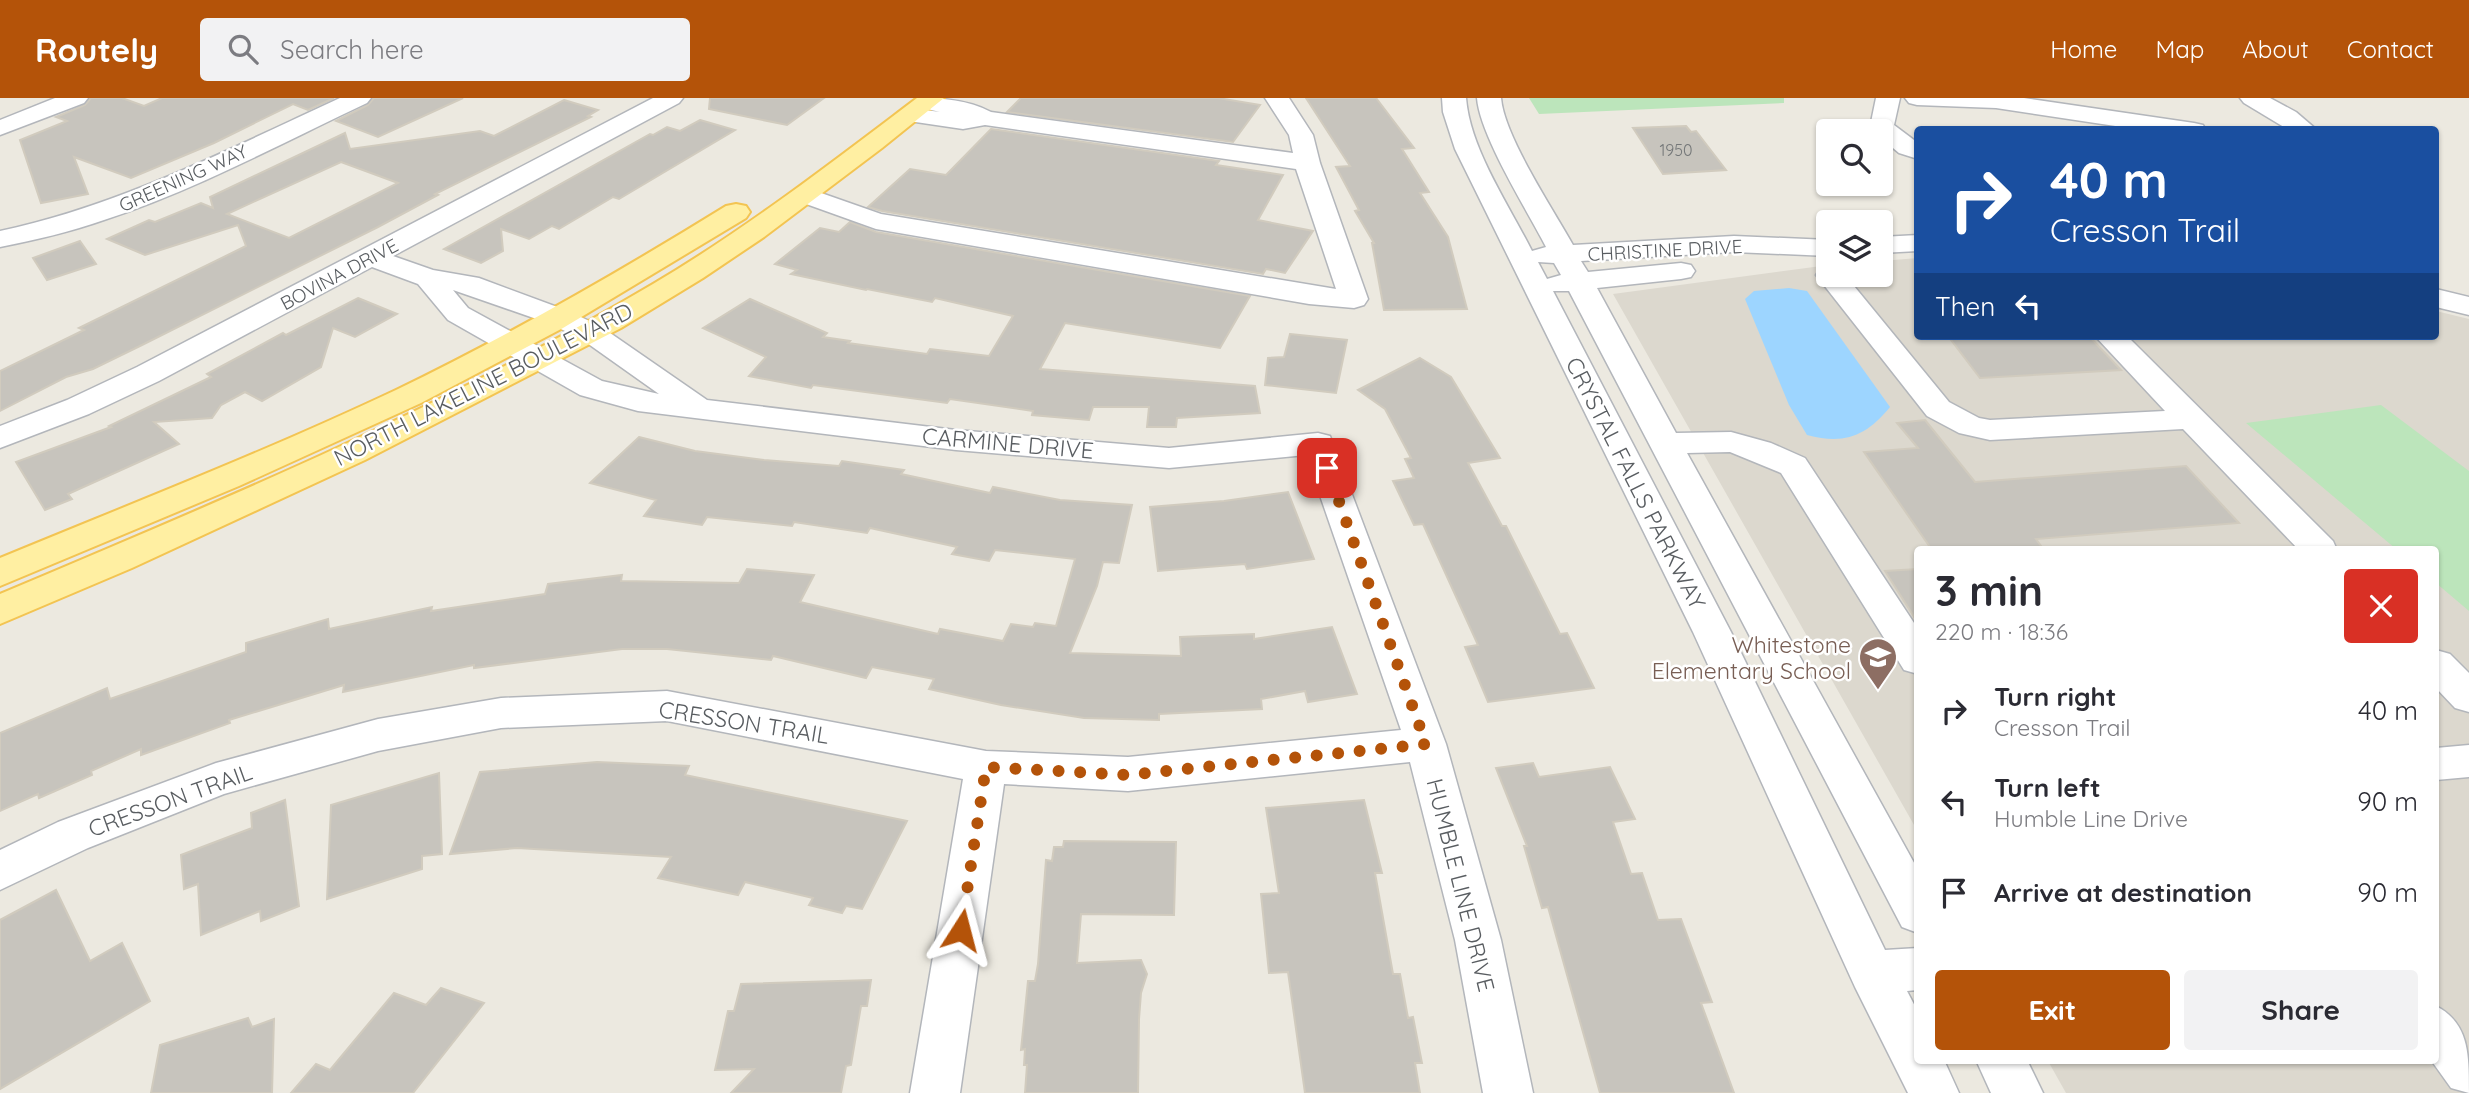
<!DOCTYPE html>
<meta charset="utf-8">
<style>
:root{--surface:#fff;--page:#f2f2f3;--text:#2b2b33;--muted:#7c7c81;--accent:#b45309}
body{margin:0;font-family:Quicksand,sans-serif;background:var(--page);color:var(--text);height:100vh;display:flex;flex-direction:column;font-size:26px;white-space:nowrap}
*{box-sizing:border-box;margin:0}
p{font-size:23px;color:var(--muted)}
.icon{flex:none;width:38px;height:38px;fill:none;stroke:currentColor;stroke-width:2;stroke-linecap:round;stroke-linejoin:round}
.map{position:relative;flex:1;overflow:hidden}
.drawer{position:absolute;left:1914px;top:448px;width:525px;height:518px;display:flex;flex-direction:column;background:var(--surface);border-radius:7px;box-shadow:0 2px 5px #0004}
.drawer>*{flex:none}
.top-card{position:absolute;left:1914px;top:28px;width:525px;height:214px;border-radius:7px;box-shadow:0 2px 5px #0004;background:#1a4fa0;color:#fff;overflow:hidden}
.controls{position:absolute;left:1816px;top:21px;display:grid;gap:14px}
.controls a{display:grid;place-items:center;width:77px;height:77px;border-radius:7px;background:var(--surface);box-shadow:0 2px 5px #0004;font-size:35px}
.pin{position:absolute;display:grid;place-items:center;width:60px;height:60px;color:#fff;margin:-30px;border-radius:14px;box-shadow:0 4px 10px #0006}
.me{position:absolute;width:77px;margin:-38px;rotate:9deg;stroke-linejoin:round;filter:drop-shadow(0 0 5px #0008)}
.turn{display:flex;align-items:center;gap:24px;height:147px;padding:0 21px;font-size:32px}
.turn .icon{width:91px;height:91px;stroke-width:2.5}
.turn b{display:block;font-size:49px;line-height:60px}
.then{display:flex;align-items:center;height:66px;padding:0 21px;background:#0003;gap:14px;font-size:26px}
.round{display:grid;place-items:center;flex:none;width:74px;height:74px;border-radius:7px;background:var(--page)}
.head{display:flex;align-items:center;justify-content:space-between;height:119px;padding:0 21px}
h1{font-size:42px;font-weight:800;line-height:52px}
.action{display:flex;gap:14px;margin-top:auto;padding:14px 21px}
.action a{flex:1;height:80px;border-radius:7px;background:var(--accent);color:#fff;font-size:28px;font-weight:800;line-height:80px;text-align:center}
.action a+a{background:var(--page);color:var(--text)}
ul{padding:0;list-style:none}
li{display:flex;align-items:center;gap:21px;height:91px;padding:0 21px}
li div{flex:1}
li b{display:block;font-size:26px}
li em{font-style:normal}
header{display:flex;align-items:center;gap:42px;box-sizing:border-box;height:98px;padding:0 35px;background:var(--accent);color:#fff}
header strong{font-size:33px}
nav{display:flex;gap:38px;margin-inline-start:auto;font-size:24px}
.search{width:490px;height:63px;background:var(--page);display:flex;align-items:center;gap:18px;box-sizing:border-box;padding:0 24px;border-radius:7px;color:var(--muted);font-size:26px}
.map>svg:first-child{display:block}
</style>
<header>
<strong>Routely</strong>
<div class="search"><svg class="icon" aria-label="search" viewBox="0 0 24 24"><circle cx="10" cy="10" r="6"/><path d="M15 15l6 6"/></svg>Search here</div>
<nav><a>Home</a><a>Map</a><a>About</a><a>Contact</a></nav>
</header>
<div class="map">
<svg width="2469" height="995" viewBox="0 0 2469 995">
<rect width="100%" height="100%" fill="#ece9e0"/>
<!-- education -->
<path fill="#dcd8ce" d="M1918,160V238H2436V213L2469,221V995H2066L2048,963L2436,962V452H1918V734L1613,196L1829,167V177H1881V163Z"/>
<!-- green -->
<g fill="#bce5bb">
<path d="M1529,0H1784V5L1539,16Z"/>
<path d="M2381,307L2469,373V513L2436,485V452L2396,451L2246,325Z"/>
</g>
<!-- water -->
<path fill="#9dd5ff" d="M1789,190L1807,193L1890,309C1866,338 1845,347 1807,337L1789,307L1745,201L1754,193Z"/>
<!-- building -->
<g fill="#c7c4bd" stroke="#d1cbbe" stroke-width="2" fill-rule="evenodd">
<path d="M91,0H122L144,8L162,0H334L308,12L293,6L214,45L131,80L74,59L88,96L41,105L20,42L67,23L56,19L85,7Z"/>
<path d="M374,0H463L378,39L336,23L368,7Z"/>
<path d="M710,0H824L787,27L709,11Z"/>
<path d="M1021,0H1218L1260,7L1233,44L1007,14Z"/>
<path d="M1306,0H1376L1414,50L1402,51L1429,94L1420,95L1448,139L1467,211L1384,212L1372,145H1374L1355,113L1359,112L1336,69L1350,68Z"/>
<path d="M564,2L598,12L588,18L591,19L435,96L438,97L378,129L142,247L93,271L66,279L0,313V273L84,232L79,230L246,148L238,127L145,157L107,141L149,122L155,124L201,105L213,110L210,99L345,35L350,51L480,33L494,38ZM341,64L398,85L289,140L227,116Z"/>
<path d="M700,22L735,32L619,101L613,99L559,131L552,128L529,141L501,131L503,153L481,165L444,151L650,36L653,37L667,29L680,33Z"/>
<path d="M1686,28L1691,34L1696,33L1726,72L1663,76L1633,30Z"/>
<path d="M991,31L1219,63L1216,67L1283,77L1258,122L1313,133L1285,175L1266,171L1263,176L882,113L868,109L910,71L946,77Z"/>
<path d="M850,124L876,134L1250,198L1220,250L1065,225L1040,271L1255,288L1260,315L1177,320L1176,329H1147L1149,309H1093L1089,322L1032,317L1033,313L950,301L947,305L813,287L811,290L749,278L766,259L703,230L750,201L827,235L823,239L850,243L848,245L927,256L930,251L989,258L1013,218L935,200L932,204L867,191L866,192L791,176L797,172L775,166L820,130L839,134Z"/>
<path d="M80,143L96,166L47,182L33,160Z"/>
<path d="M358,200L397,216L355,239L333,230L321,269L262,303L245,294L221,307L212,320L154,324L179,346L68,396L72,401L45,412L16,364L111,329L109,328L211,279L207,276L283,235L286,237Z"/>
<path d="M1290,236L1347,242L1336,295L1265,287L1268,260L1284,259Z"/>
<path d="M1948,238H2089L2121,272L1980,280Z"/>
<path d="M1420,260L1451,279L1500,360L1468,365L1502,428H1506L1560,536L1567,535L1594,590L1488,604L1465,549L1478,547L1423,426L1414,427L1393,383L1414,380L1405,361L1411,360L1385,311L1358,292Z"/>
<path d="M1925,322L1975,384L2186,368L2239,425L2036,441L2044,452H1932L1864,354L1918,350L1897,325Z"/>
<path d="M639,339L695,353L764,362L839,368L842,363L904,372L901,376L990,395L993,389L1060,402L1132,407L1119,465L1103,464L1097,488L1070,555L1181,558L1180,539L1254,536V541L1332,529L1357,596L1308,604L1305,593L1261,601L1262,611L1159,616V622L1084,620L1001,607L929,591L934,581L872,569L866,580L773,558L771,562L667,551H622L474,570V567L343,594L344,587L229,622L230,625L141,657V651L91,673L92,677L39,700L38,696L0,713V635L107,590L110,601L246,554V545L328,521L329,531L432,509L431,513L545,496L548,486L622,477L621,483L739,485L747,471L814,477L800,504L938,536L940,531L1003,543L1011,526L1033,529L1035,525L1056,528L1075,461L995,452L989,463L952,456L957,449L870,430L867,435L794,424L792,428L707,419L702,427L644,418L656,402L590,385Z"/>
<path d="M1288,394L1314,461L1247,471L1245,466L1158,473L1150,409L1224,403Z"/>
<path d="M1918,471V525L1885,473Z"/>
<path d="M597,664L689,668L685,677L907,723L862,811L846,808L842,815L809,807L813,800L745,784L738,797L658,780L671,759L517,750L450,756L480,674Z"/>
<path d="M1533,665L1539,679L1610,669L1635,721L1613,724L1631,776L1642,775L1658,822L1681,821L1712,904L1701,905L1734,995H1600L1548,809L1542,810L1524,748H1527L1496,670Z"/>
<path d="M439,675L442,756L422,758V771L327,801L331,707Z"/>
<path d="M285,702L299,808L261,823L260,813L201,837L198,786L184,791L181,757L252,730L251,715Z"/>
<path d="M1364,702L1382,775H1375L1393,876H1400L1408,920L1413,919L1422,965H1415L1420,995H1305L1288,874L1269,875L1261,796L1279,795L1266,710Z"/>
<path d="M1064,743L1176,744L1174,817L1081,816L1077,865L1141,862L1147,876L1141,895L1139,921L1138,995H1025L1027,967H1024L1025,951L1021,952L1028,883H1035L1038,866L1046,762L1052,763L1054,749H1063Z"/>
<path d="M56,792L90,863L122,845L150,903L0,991V822Z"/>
<path d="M871,882L867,908H861L851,967L846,968L841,995H731L754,971L715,972L728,913H734L741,886Z"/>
<path d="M441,890L484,905L413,995H291L316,966L330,972L394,895L426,907Z"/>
<path d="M248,920L252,929L274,921L272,995H151L160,947Z"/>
</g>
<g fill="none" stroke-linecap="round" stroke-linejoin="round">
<defs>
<g id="minor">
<path d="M55,0H88L84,5L0,37V22Z"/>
<path d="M340,0H371L367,5C280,46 195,92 104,122C70,134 35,142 0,149V133C121,107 229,51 340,0Z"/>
<path d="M653,0H683L679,5L393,158L433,172L479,180L568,213L600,228L707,302L956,332L1169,350L1318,335L1330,338L1446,646L1501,842L1533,995H1483L1455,842L1410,664L1128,693L1004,686L960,995H910L963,681L667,623L501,630L378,653L224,696L88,750L0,792V752L58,724L216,665L378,621L501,600L667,593L986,653L1128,659L1401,632L1306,357L1169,370L956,352L638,313L580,297L448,222L418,186L372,169L159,283L89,316L0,350V328L67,302L137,269ZM453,192L548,225L580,240L659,296L602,283L468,210Z"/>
<path d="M918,0C942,0 969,2 991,14L1293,55L1289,37L1265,0H1289L1313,37L1320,65L1368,201L1364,207L1354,210L1309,206L876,131L795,102L791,97L795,92L804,89L881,116L1336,191L1296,71L985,27L963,31L902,22L898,17L902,12L910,10L940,14L919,9L915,4Z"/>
<path d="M1442,0H1466C1470,51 1509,107 1532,153L1546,149C1527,112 1480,38 1477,0H1501C1504,38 1553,111 1573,147L1734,138L1829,142V158L1734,154L1581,163L1588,174L1681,165L1691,167L1695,173L1691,179L1681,181L1597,190L1676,335L1731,334L1771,345L1805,360L1918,531V576L1904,572L1781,375L1730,354L1687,355L1918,772V835L1902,829L1569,193H1553L1731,534L1885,852L1918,850V892L1907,893L1918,914V962H1944L1959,995H1908L1855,889L1693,534L1455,51L1443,14ZM1538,164L1554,165L1561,177L1547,181Z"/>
<path d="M1876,0H1900L1894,27L1918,45V61L1899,55L1881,40V33H1873L1870,29Z"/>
<path d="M1905,0H2024L2194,25L2203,27L2206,32H2142L1996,10L1917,7L1909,5Z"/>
<path d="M2240,0H2270L2296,14L2317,32H2289L2244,5Z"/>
<path d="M1918,137V153L1881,155V139Z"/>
<path d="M1829,169V177H1845L1949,304L1979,320L1990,322L2165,313L2095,238H2127L2333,443L2337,452H2299L2183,331L1990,342L1959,335L1927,318L1816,177L1820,171Z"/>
<path d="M2436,191L2469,199V217L2436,209Z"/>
<path d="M2436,552L2450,556L2469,575V614L2455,610L2436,590Z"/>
<path d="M2469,647V679L2436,682V650Z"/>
<path d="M2436,908C2469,925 2469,956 2469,995L2451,990L2431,962H2436Z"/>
<path d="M1976,962H2027L2043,995H1991Z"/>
</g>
<g id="major">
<path d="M917,0H944L882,50L764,139L703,180L621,230L365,362L132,470L0,526V496C221,403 446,309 653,186C746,131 831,65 917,0Z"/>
<path d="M736,106L746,108L750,114L746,120L563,230L421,305L239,388L0,488V460C133,405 267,353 396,292C510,237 619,174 726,108Z"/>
</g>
</defs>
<!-- minor casing -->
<use href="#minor" stroke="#b3b6bb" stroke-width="3"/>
<!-- major casing -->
<use href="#major" stroke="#f3c452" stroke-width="4"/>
<!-- minor -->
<use href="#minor" fill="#fff" fill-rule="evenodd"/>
<!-- major -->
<use href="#major" fill="#ffefa2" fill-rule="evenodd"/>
</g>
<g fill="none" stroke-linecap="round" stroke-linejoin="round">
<!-- route -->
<path stroke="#b45309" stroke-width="12" stroke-dasharray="0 21.6" d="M961,832L986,669L1128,677L1426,646L1327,370"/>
</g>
<!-- icons -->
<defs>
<symbol id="school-pin" viewBox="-11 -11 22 30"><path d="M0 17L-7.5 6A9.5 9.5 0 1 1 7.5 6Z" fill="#8d6e63" stroke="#fff"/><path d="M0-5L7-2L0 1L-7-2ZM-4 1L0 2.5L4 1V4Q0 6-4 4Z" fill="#fff"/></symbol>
</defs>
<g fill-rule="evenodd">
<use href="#school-pin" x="1856" y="537" width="44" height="60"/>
</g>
<g text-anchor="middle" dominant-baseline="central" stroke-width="5" stroke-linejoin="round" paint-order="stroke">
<!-- far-number labels -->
<g font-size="16" fill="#747778">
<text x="1676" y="52">1950</text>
</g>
<!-- far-street labels -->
<g font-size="19" fill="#595d61" stroke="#fff">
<text transform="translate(183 80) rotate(-24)">GREENING WAY</text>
<text transform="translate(1665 152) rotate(-3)">CHRISTINE DRIVE</text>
<text transform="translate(339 176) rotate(-28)">BOVINA DRIVE</text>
</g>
<!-- street labels -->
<g font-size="23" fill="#595d61" stroke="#fff">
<text transform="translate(483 286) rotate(-27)">NORTH LAKELINE BOULEVARD</text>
<text transform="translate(1008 345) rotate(5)">CARMINE DRIVE</text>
<text transform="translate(1636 385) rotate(63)">CRYSTAL FALLS PARKWAY</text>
<text transform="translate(744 624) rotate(9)">CRESSON TRAIL</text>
<text transform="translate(170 702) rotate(-20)">CRESSON TRAIL</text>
<text transform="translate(1461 787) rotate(76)">HUMBLE LINE DRIVE</text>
</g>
<!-- education labels -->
<g font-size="23" fill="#785e54" stroke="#fff" text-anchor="end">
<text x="1851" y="546">Whitestone<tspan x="1851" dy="26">Elementary School</tspan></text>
</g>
</g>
</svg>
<div class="controls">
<a><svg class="icon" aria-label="search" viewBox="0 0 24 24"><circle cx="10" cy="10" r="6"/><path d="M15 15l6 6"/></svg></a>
<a><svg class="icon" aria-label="layers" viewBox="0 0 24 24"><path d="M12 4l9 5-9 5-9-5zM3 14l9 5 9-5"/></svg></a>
</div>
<div class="pin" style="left:1327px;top:370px;background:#d93025"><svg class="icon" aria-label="arrive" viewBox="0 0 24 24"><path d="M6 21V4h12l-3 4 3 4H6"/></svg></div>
<svg class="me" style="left:961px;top:832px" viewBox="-20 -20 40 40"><path d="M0-17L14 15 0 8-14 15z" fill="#b45309" stroke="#fff" stroke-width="4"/></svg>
<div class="top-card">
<div class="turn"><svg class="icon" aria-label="right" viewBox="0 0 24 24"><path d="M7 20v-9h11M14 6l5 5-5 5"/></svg><div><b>40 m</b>Cresson Trail</div></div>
<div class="then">Then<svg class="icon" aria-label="left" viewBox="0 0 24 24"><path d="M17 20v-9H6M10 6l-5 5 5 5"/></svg></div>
</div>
<section class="drawer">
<div class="head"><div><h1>3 min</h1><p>220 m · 18:36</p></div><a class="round" style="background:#d93025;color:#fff"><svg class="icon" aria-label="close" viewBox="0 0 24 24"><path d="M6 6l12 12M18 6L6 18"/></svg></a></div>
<ul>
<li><svg class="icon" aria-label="right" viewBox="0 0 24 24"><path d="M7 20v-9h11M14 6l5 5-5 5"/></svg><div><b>Turn right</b><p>Cresson Trail</p></div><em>40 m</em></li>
<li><svg class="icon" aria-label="left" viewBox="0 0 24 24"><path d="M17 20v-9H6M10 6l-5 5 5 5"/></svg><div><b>Turn left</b><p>Humble Line Drive</p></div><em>90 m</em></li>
<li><svg class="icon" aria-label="arrive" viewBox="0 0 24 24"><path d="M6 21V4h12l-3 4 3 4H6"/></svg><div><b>Arrive at destination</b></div><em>90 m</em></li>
</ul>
<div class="action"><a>Exit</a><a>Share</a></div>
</section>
</div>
